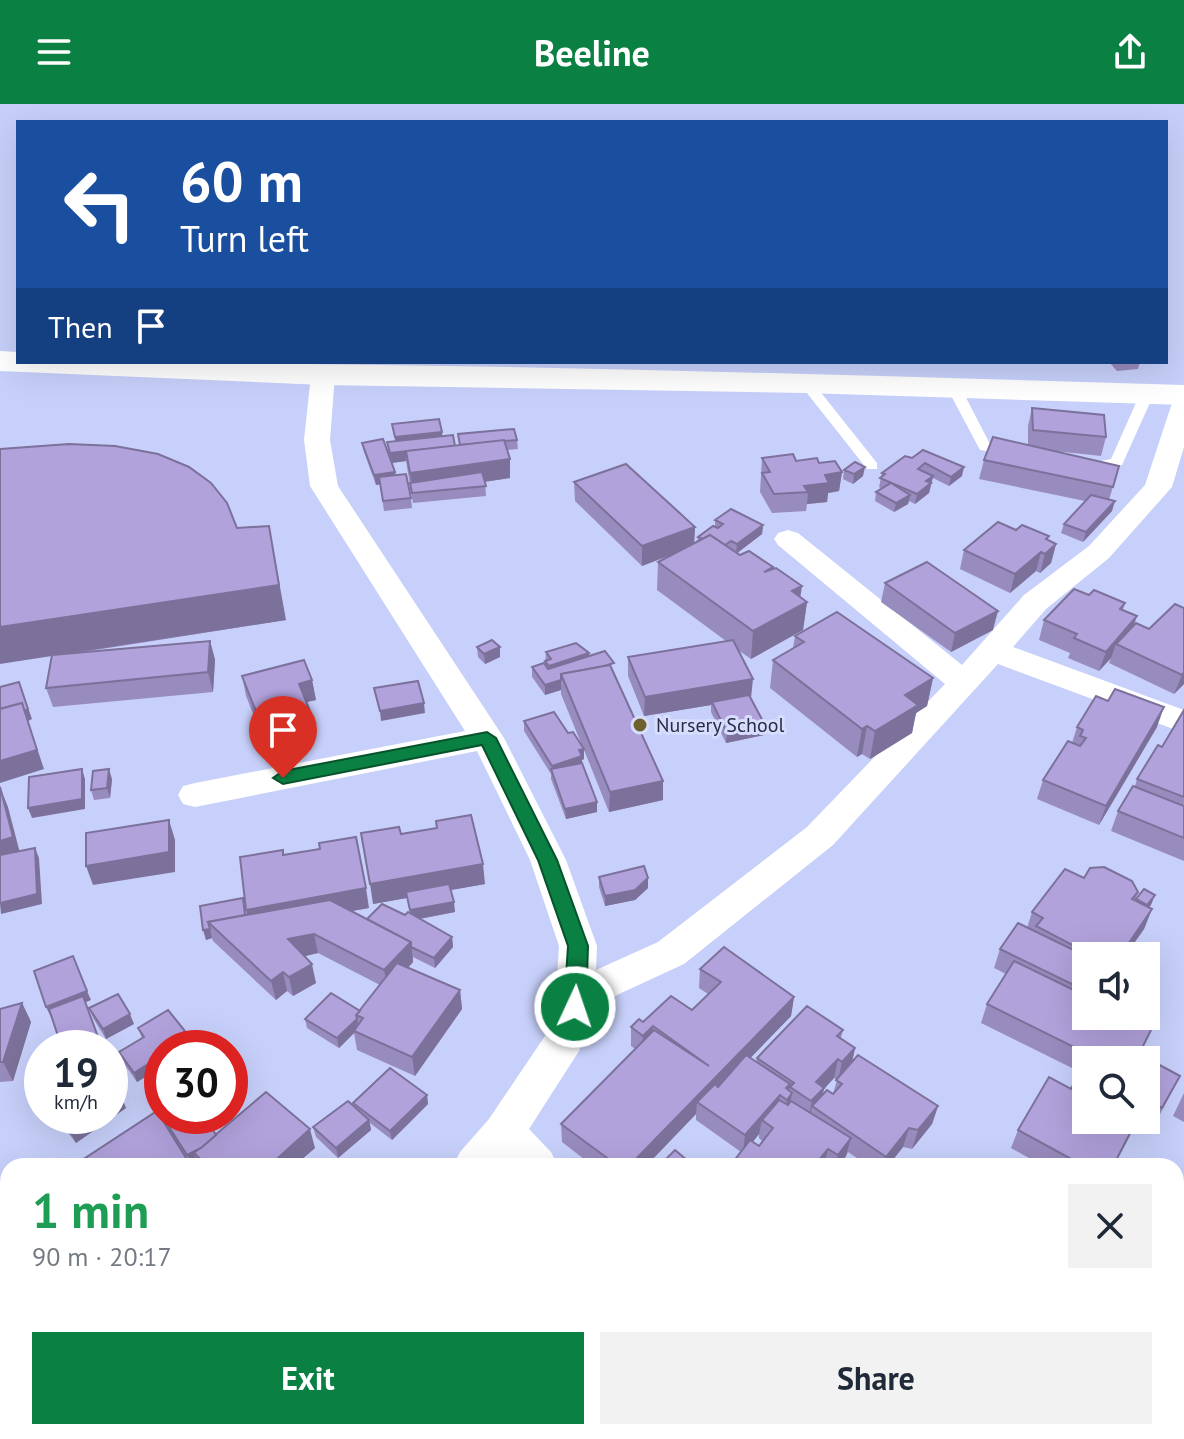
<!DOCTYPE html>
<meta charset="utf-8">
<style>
:root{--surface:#fff;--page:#f2f2f3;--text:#1f2937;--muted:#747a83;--accent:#0b8043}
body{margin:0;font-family:"PT Sans",sans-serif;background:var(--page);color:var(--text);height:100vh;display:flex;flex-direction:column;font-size:30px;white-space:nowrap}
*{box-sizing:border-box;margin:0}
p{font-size:26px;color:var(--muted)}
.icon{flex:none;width:44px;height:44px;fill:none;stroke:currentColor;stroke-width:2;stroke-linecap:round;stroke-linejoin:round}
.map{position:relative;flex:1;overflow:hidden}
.drawer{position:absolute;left:0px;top:1054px;width:1184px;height:282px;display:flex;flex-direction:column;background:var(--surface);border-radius:24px 24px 0 0;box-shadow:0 8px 32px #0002}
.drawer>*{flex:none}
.hud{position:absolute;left:16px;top:16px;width:1152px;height:244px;border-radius:0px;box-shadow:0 8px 32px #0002;background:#1a4fa0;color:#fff;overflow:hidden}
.tools{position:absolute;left:1072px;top:838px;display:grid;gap:16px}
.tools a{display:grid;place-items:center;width:88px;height:88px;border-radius:0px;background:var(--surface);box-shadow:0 8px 32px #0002;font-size:40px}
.speed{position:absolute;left:24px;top:926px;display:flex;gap:16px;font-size:40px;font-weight:700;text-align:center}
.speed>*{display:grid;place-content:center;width:104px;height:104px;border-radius:50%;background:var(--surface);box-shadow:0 8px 32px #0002;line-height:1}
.speed small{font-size:20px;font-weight:400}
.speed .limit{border:12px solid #d22;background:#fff;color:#111}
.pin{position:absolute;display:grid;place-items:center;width:68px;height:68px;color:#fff;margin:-82px -34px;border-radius:50% 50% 50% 0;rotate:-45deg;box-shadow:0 0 8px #0007}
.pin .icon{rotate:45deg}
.me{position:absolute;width:88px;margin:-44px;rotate:3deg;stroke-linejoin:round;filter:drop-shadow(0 0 6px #0008)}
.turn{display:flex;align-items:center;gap:28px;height:168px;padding:0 32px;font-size:36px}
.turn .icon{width:104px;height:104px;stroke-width:2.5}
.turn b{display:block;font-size:56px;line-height:68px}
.then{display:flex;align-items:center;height:76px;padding:0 32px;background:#0003;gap:16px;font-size:30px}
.round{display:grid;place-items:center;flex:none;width:84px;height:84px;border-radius:0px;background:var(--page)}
.summary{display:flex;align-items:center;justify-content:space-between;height:136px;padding:0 32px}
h1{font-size:48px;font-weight:700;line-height:60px;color:#1e9e55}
.primary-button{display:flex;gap:16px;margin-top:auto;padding:16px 32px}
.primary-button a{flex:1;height:92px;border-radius:0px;background:var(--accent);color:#fff;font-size:32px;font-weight:700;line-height:92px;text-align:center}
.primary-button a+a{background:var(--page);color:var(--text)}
header{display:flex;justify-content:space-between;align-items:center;height:104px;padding:0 32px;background:var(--accent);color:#fff;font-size:36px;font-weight:700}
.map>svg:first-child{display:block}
</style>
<header><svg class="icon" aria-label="menu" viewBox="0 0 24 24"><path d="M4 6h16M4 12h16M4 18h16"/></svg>Beeline<svg class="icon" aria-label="share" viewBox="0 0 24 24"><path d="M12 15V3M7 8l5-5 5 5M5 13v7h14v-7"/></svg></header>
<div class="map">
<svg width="1184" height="1335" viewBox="0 0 1184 1335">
<rect width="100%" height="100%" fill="#c7d0fa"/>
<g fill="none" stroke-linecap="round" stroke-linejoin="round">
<!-- service -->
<g fill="#fff" fill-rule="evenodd">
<path d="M806,275L811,276L877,359V365H867L799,279Z"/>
<path d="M954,280L961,284L990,340L1018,346V352L980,346L947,284Z"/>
<path d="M1146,288L1153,292L1122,361L1080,367V361L1111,355L1139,292Z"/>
</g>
<!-- minor -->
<g fill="#fff" fill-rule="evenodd">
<path d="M323,264L332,266L335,271L330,336L338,382L504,634L566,756L597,842L596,866L658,838L807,723L945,580L778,441L774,435L778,429L788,426L798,429L962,561L1024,491L1089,442L1145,381L1171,302L1175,297L1184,294V343L1172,383L1109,454L1046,505L1013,543L1184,606V629L998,560L833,741L684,860L617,891L592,912L579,947L529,1025L551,1048L558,1062H508L505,1058L502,1062H453L460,1048L489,1015L547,929L555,903L559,842L530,756L477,647L195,703L183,700L178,691L183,682L195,679L465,627L310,382L304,336L311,271L314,266Z"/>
<path d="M194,1328H247L244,1335H191Z"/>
<path d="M705,1328H756L759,1335H708Z"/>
</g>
<!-- secondary -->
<path fill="#fff" fill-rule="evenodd" d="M0,247L18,248V258C407,258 796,269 1184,281V301L806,289L323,281L0,267Z"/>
</g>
<!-- wall -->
<g fill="#988bbd" fill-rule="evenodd">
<path d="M1109,258H1140L1138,265L1117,267Z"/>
<path d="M1032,304L1106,333L1101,352L1055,347L1119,362L1109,396L1112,407L1083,438L1061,429L1064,420L1085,397L979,375L984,356L1028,341V322Z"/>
<path d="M392,320L442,332L455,342L459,341L458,330L517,336L518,345L507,346L510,355V374L485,378L486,392L413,399L406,357L392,359L396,371L411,394L412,404L384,407L380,380L376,381L364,348L362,339L389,352L387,338L395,337Z"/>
<path d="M905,352L962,372L949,382L933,374L929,389L915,400L909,397L908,400L894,408L875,397L876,388L882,385L879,383L882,369Z"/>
<path d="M762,354L819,359L842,368L839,387L828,389L827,398L807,400L806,407L772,409L760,388Z"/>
<path d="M844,366L863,372L853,380L843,375Z"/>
<path d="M574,378L695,423L694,439L697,438L698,433L715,422V416L763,421L762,430L737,449L773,463V465L800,493L807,498L803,526L751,555L738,546L751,594L764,631L726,639L711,608V601L644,612L628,572V553L726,537L657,486L658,458L677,448L642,462L575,397Z"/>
<path d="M237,424L286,516L70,550L210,537L215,556L213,588L53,603L46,584L52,552Z"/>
<path d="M1016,426L1056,440L1051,459L1040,469L1036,467L1010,489L960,465L964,446Z"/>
<path d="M885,479L993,526L951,548L881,498Z"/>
<path d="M1089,491L1125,499L1123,506L1137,512L1134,520L1149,525L1175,500L1184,580L1174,590L1109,559L1111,554L1099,567L1068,554L1070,549L1039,536L1044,516Z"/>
<path d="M795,532L933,574L927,602L916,609L912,629L870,655L862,650L857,653L770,584L773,556L793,544Z"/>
<path d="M477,543H500V553L485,560L478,553Z"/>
<path d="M546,548L589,552L613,569L663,696L609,708L584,646V655L582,656V660L597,708L566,715L551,675V670L524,627V617L568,629L583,644L561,590V586L545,591L532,573V563L545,560Z"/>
<path d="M242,572L312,576L316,596L306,598L314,626L265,640L246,592Z"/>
<path d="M1184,606V757L1111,727L1118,707L1135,682L1137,675L1162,643Z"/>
<path d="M1077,623H1157L1099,721L1037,695L1043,676L1072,639Z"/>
<path d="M112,675L110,694L94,696L91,686Z"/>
<path d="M401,730L485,780L450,786L455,808L420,815L452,833L453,843L435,864L413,853V858L408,864L460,886L462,905L415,972L357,946L354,929L339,944L307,924L305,915L360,907L380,881L318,849L305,852L316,879L293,892L287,887L276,896L213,837L212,834L206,836L200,802L243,794L247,810L283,746L284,751L369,804L351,807L367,815L405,811L410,809L407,794L373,800Z"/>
<path d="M599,773L648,774V784L635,796L605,802L599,783Z"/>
<path d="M1084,774L1138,788L1135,797L1136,795L1155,791L1149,804L1152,805L1144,825L1125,852H1086V885L1083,891L1086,912H1141L1138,917L1152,924L1137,956H1086V1016H1138L1114,1062H1043L1011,1044L1018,1026L1071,985L1080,968L981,919L987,900L1006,870L994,864L1000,845L1027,824L1032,808Z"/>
<path d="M700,865L794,893L791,912L750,954L756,958L757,954L843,926L841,934L855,944L852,959L938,1002L932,1020L912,1045L903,1043L888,1062H869L848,1048L846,1052L839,1062H730L741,1048L696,1016V1010L646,1062H593L562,1038L561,1020L635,945L631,942V923L643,918L692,906L708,890L699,884ZM834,974L837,976L833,990L822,991L824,985ZM759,1030V1034L762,1037L759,1042L753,1038Z"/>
<path d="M22,899L31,918L13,977L0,978V905Z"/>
<path d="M89,904L134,920L106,935L93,914Z"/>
<path d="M138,924L189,937L177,944H162V963L137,978L123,958L119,948L142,934Z"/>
<path d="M110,963L115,969L119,979L112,983L122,995L126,1004L76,1039L60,1018L55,1021L48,1012H110Z"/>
<path d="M1146,972H1180L1158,1014L1146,1008Z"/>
<path d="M1184,989V1018L1173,1012Z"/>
<path d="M427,991L428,1000L392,1036L370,1019L371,1026L338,1054L316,1033L313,1023L354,1002L353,999Z"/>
<path d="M158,1006L216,1031L315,1044L294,1062H199L197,1057L191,1061L162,1015Z"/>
<path d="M0,1094L5,1103L8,1101V1127L5,1123L0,1147Z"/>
<path d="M810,1328H891L885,1335H818Z"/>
<path d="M1124,1328H1160L1156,1335H1135Z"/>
</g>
<!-- shaded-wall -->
<g fill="#7c719a">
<path d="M442,328L443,338L396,343L395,333Z"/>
<path d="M406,348V357L391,359L390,349Z"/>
<path d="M510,355V374L412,388L410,369Z"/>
<path d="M865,363L863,372L853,380L854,370Z"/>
<path d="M964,363L962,372L949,382L951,373Z"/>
<path d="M395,368L396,377L376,381L374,371Z"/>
<path d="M842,368L839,387L828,389L827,398L807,400L808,388L804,382L825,371Z"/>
<path d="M933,372L929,389L915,400L917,390L926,377Z"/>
<path d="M910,391L908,400L894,408L896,399Z"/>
<path d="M1115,397L1112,407L1083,438L1086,428Z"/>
<path d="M763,421L762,430L736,450L737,440Z"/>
<path d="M269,422L286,516L0,560V523Z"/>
<path d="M695,423L694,442L642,462V442Z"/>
<path d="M1056,440L1051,459L1040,469L1045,450Z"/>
<path d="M1041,448L1036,467L1010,489L1015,470Z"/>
<path d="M802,482L799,502L807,498L803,526L751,555L753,527L792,487Z"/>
<path d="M998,507L993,526L951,548L955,529Z"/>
<path d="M1137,512L1130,531L1116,540L1111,554L1099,567L1106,548Z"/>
<path d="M210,537L215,556L213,588L208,568Z"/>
<path d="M500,543V553L485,560L484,550Z"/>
<path d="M589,549V559L549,572V562Z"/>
<path d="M1184,568V580L1174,590L1182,571Z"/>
<path d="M933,574L927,602L916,609L912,629L870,655L875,627L905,591Z"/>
<path d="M753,575L751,594L712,598L711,601L644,612L645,593Z"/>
<path d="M312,576L316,596L302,599L299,580Z"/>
<path d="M561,576V586L545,591V581Z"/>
<path d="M19,578L32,615L28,617L44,665L0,679V657Z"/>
<path d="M424,599L425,609L381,617L380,607Z"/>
<path d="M1164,603L1157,623L1099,721L1106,702Z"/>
<path d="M310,607L314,626L265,640L261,620Z"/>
<path d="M765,621L764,631L726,639L727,629Z"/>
<path d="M867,622L862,650L857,653L862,625Z"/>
<path d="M584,645V655L582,656V662L552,667V662L579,646Z"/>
<path d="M82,665L85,675V705L32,714L28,704Z"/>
<path d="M109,665L112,675L110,694L107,684Z"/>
<path d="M663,677V696L609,708L610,688Z"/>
<path d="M0,683L8,703L21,753L0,759Z"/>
<path d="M597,698V708L566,715L565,705Z"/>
<path d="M169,716L175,736V768L93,781L86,762Z"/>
<path d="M35,744L39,754L42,800L1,810L0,799Z"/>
<path d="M483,760L485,780L373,800L370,780Z"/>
<path d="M648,774V784L635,796L605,802V792Z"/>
<path d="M366,784L369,804L251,825L246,806Z"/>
<path d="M1155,791L1151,801L1142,811L1147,801Z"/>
<path d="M454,798L455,808L412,816L410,806Z"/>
<path d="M1152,805L1144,825L1125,852H1120Z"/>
<path d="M210,825L212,834L206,836L203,826Z"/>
<path d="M314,830L318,849L293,855L288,835Z"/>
<path d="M452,833L453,843L435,864L434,854Z"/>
<path d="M411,838L413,858L388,885L384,866Z"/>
<path d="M312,860L316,879L293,892L289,873Z"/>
<path d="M283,868L287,887L276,896L271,877Z"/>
<path d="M1086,879V885L1074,905L1082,885Z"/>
<path d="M460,886L462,905L415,972L412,953Z"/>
<path d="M87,887L91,896L51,913L46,903Z"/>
<path d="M794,893L791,912L704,1002L697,998L696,1010L646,1062H629Z"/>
<path d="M22,899L31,918L13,977L3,958Z"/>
<path d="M130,910L134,920L106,935L103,925Z"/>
<path d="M357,915L359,924L354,927V929L339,944L337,934Z"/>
<path d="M653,922L652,941L642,951L643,932Z"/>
<path d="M185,927L189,937L177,944H166L165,940Z"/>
<path d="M855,944L851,962L838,977L842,958Z"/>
<path d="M162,951V963L137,978L134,969Z"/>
<path d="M838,955L834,974L824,985L820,1003L812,1002L810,1013L808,1016L816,978Z"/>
<path d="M115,969L119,979L110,985V973Z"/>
<path d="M790,980L787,995L792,989L789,1007L784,1014L787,996L786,984Z"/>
<path d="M427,991L428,1000L392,1036L390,1027Z"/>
<path d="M780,991L777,1010L762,1016L759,1030L743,1049L745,1031Z"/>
<path d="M122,995L126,1004L76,1039L71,1030L97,1012H110V1003Z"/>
<path d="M938,1002L932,1020L912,1045L918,1026Z"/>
<path d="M50,1012H57L60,1018L55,1021Z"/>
<path d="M369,1016L371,1026L338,1054L336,1044Z"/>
<path d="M909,1024L903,1043L888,1062H884L886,1053Z"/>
<path d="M310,1025L315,1044L294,1062H269Z"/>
<path d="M218,1034L194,1049L197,1057L191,1061L187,1051Z"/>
<path d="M851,1034L846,1052L839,1062H835L838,1051Z"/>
<path d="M828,1045L824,1062H814Z"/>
<path d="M0,1094L8,1109L0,1111Z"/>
<path d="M0,1114L5,1123L0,1147Z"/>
<path d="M99,1328H120L123,1332L119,1335H91Z"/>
<path d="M448,1328H472L466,1335H441Z"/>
<path d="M884,1328H891L885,1335H879Z"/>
</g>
<!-- building -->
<g fill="#b1a2dc" stroke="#7c719a" stroke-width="2">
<path d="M1032,304L1104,311L1106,333L1033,326Z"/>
<path d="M439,315L442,328L395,333L392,320Z"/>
<path d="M514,325L517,336L460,341L458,330Z"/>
<path d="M453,331L455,342L390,349L387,338Z"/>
<path d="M993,333L1119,362L1113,383L984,356Z"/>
<path d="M383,335L395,368L374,371L362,339Z"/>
<path d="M504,336L510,355L410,369L406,347Z"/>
<path d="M69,340L115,342L158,350L189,363L211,379L227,399L237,424L269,422L279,481L0,523V345Z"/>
<path d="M923,346L964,363L951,373L925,359L918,365L933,372L926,377L931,379L917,390L880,374L885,370L882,369L905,352L912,354Z"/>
<path d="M793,350L796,357L817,354L819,359L835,357L842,368L825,371L829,379L804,382L808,388L774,390L762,369L770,368L762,354Z"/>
<path d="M855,358L865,363L854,370L844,366Z"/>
<path d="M626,360L695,423L642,442L574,378Z"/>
<path d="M482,368L486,382L412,389L410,379Z"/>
<path d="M406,370L411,394L383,397L379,373Z"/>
<path d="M891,379L910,391L896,399L876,388Z"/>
<path d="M1091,391L1115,397L1086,428L1064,420Z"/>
<path d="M731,405L763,421L737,440L731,437L725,441L710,431L703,435L698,433L713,422L718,424L723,420L715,416Z"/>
<path d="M998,418L1016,426L1022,421L1049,432L1046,435L1056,440L1045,450L1041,448L1015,470L964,446Z"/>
<path d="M710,431L740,451L749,447L773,463L764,468L776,464L802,482L792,487L807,498L753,527L658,458Z"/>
<path d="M927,458L998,507L955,529L885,479Z"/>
<path d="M1074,485L1089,491L1094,486L1125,499L1120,505L1137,512L1106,548L1074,534L1077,530L1044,516Z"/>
<path d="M1175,500L1184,504V568L1182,571L1116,540L1136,519L1149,525Z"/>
<path d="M837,508L933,574L905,591L918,601L875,627L867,622L862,625L773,556L804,538L795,532Z"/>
<path d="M492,536L500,543L484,550L477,543Z"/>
<path d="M733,536L753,575L645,593L628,553Z"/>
<path d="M210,537L208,568L46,584L52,551Z"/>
<path d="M576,539L589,549L549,562L545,557L551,555L546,548Z"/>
<path d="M605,547L614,559L604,562L561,570V576L545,581L532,563L544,559L548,565Z"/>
<path d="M304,556L312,576L299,580L310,607L261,620L242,572Z"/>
<path d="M610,561L663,677L610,688L561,570Z"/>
<path d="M418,577L424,599L380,607L374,584Z"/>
<path d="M19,578L28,605L24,607L22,599L0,605V583Z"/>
<path d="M1115,585L1164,603L1106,702L1043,676L1068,637L1080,642L1086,634L1080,632L1083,626L1077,623L1096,592L1108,597Z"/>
<path d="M749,591L765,621L727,629L712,598Z"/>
<path d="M22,599L37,646L0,657V605Z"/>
<path d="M1184,606V693L1137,675L1158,641L1162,643Z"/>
<path d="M554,608L568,629L573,628L584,645L579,646L582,652L552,662L524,617Z"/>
<path d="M582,659L597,698L565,705L551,665Z"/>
<path d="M82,665V695L28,704L29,673Z"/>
<path d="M109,665L107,684L91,686L93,667Z"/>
<path d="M1133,682L1184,702V734L1118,707Z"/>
<path d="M0,683L13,733L0,737Z"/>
<path d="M471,711L483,760L370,780L361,729L399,723L401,730L437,724L436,717Z"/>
<path d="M169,716V748L86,762V729Z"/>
<path d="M356,733L366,784L246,806L240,753L283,746V751L320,745L319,739Z"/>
<path d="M35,744L37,790L0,799V751Z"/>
<path d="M644,762L648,774L635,786L605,792L599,773Z"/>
<path d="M1104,763L1132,777L1138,788L1132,795L1152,805L1120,852L1108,847L1104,852H1093L1036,822L1043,814L1032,808L1065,765L1084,774L1090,764Z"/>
<path d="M449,780L454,798L410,806L406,788Z"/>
<path d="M1144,785L1155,791L1147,801L1136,795Z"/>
<path d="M243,794L245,811L208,818L210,825L203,826L200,802Z"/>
<path d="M330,796L411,838L384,866L314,830L288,835L312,860L289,873L283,868L271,877L208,818Z"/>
<path d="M382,800L405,811L408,808L452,833L434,854L411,843V838L367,815Z"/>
<path d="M1018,819L1086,852V879L1082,885L1000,845Z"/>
<path d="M724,843L794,893L629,1062H618L561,1020L654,926L709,962L653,922L643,932L631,923L639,915L643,918L671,892L692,906L721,878L700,865Z"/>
<path d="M73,852L87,887L46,903L34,867Z"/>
<path d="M1014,857L1086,892V912H1127L1152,924L1136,956H1100L987,900Z"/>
<path d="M397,859L460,886L412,953L354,927L363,914L356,911Z"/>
<path d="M331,889L360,907L356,911L357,915L337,934L305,915Z"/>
<path d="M118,890L130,910L103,925L89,904Z"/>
<path d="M83,892L102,944H62L49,905Z"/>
<path d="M22,899L3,958H0V905Z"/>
<path d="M807,902L843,926L837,932L855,944L842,958L838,955L816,978L824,984L811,997L790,983L794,979L757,954Z"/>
<path d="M168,906L185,927L165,940L168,944H162V951L134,969L119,948L144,933L138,924Z"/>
<path d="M1127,912H1140L1137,917Z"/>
<path d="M746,951L790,980L786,984L792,989L787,996L780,991L745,1031L697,998L715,980L718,983Z"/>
<path d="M858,951L938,1002L918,1026L909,1024L886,1053L812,1002L827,986L833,990L842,980L836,976Z"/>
<path d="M1154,958L1180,972L1162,1004L1147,996L1149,994L1146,992V972Z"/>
<path d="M1084,960L1086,961V1016H1137L1113,1062H1084L1018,1026L1049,973L1071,985Z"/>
<path d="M110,963L115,969L110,973Z"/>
<path d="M390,964L427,991L390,1027L353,999Z"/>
<path d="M110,981L122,995L110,1003Z"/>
<path d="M42,982V1001L32,988Z"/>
<path d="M266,988L310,1025L269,1062H208L194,1049Z"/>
<path d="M779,996L788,1001L791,997L851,1034L838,1051L828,1045L814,1062H730L750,1036L759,1042L773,1024L762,1016Z"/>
<path d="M348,997L369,1016L336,1044L313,1023Z"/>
<path d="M157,1007L191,1062H73Z"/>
<path d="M57,1012H97L71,1030Z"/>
<path d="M162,1012H204L216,1031L201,1044L187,1051Z"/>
<path d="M675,1046L694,1062H659Z"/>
<path d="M330,1056L337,1062H323Z"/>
<path d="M704,1056L711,1062H698Z"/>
<path d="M853,1056L863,1062H849Z"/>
<path d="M8,1101V1117L0,1111V1107Z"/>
<path d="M0,1238L8,1253V1297L0,1303Z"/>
<path d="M8,1297V1325L0,1313V1303Z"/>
<path d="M10,1328H99L91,1335H14Z"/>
<path d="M274,1328H278L284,1335H266Z"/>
<path d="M360,1328H366L369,1331L371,1328H448L441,1335H353Z"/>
<path d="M453,1328H498L506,1335H447Z"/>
<path d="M666,1328H688L696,1335H661Z"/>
<path d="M833,1328H884L879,1335H841Z"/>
<path d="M932,1328H964L975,1335H928Z"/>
<path d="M968,1328H998L994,1335H978Z"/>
<path d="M1013,1328H1081L1092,1335H1009Z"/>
<path d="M1142,1328H1160L1156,1335H1153Z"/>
</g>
<!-- route -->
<path fill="#0b8043" stroke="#07532c" stroke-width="2" d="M487,628L496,634L557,756L588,842L586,903L582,909L575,911L568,909L564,903L568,842L538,756L482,641L283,680L273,674L283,667Z"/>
<!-- markers -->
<circle fill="#6e612e" stroke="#d6ddfe" stroke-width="3" cx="640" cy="621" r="8"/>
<g text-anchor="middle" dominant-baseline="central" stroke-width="6" stroke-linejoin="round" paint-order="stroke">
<!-- poi labels -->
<g font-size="20" fill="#292c41" stroke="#d6ddfe" text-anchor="start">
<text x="656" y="621">Nursery School</text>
</g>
</g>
</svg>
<div class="tools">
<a><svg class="icon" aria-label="sound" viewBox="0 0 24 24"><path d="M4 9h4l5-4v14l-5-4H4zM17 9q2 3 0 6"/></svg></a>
<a><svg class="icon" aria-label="search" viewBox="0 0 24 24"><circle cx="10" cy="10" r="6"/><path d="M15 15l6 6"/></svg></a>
</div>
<div class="speed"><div>19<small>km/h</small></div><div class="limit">30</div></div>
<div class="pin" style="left:283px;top:674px;background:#d93025"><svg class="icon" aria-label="arrive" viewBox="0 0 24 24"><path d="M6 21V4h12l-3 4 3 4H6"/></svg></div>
<svg class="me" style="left:575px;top:903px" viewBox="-20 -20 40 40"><circle r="17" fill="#0b8043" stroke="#fff" stroke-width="3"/><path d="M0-11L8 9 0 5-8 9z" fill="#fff"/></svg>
<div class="hud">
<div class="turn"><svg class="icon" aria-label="left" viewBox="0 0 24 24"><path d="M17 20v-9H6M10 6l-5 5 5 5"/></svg><div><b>60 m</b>Turn left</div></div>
<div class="then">Then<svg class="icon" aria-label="arrive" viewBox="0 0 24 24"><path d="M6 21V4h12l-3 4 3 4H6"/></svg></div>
</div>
<section class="drawer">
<div class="summary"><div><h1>1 min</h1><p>90 m · 20:17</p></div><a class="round"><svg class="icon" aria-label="close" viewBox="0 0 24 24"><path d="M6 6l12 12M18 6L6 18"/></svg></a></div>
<div class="primary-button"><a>Exit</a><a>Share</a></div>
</section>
</div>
